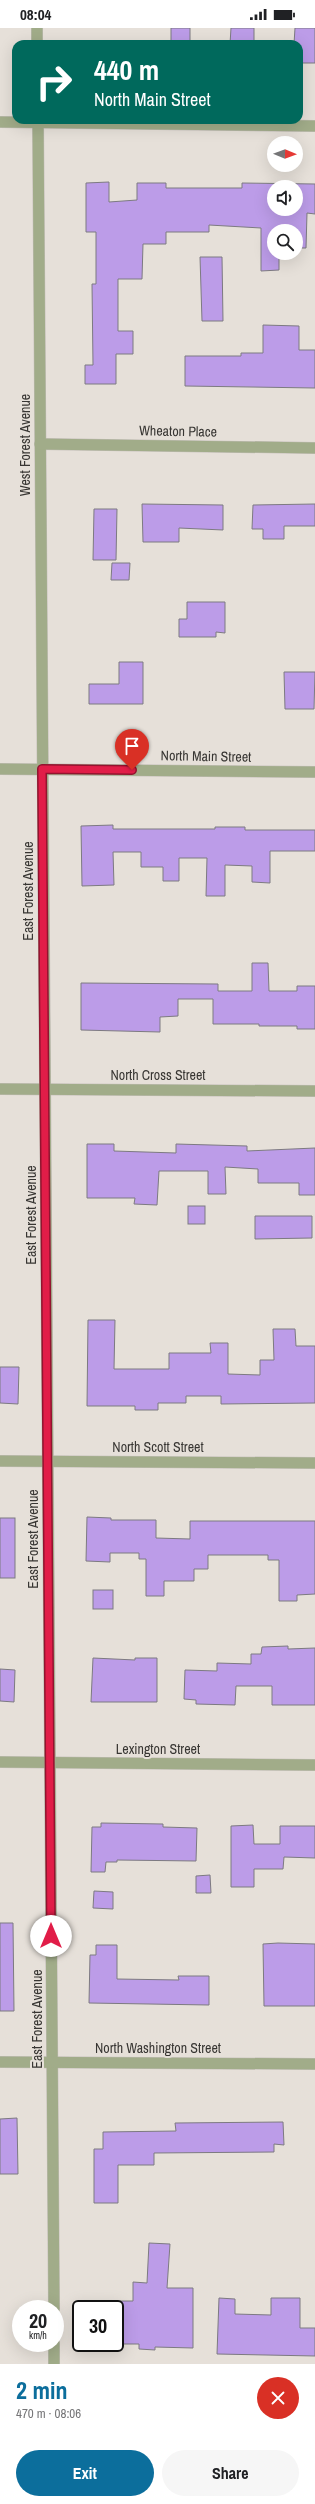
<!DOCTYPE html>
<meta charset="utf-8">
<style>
:root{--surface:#fff;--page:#f6f6f6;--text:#202124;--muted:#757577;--accent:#0c6e9c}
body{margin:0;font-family:"Archivo Narrow",sans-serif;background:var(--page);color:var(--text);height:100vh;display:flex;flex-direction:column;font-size:15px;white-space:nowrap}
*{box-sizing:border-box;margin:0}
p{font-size:13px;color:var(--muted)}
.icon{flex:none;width:22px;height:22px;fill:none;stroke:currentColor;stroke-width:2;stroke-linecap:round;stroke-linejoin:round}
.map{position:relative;height:2336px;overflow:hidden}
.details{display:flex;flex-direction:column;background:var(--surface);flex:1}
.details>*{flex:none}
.banner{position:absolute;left:12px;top:12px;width:291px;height:84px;border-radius:12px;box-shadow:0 4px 16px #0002;background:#00695c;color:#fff;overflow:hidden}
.needle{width:26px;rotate:91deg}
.controls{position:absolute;left:267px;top:108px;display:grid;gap:8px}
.controls a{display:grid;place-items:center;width:36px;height:36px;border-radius:50%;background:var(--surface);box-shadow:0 4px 16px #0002;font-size:20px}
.speed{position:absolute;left:12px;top:2272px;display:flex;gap:8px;font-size:20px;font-weight:700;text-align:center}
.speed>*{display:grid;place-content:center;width:52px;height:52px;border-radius:50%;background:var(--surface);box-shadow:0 4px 16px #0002;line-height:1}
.speed small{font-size:10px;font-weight:400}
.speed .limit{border:2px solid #111;border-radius:6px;background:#fff;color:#111}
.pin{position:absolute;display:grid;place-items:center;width:34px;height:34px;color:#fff;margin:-41px -17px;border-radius:50% 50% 50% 0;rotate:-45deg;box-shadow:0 0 4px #0007}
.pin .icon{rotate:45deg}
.me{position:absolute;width:44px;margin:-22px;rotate:0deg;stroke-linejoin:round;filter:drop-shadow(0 0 3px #0008)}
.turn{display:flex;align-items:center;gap:14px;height:84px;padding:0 16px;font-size:18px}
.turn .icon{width:52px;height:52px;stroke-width:2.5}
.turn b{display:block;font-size:28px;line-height:34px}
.round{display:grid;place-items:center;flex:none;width:42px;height:42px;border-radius:21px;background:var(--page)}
.overview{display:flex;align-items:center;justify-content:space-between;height:68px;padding:0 16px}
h1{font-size:24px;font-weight:700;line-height:30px;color:var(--accent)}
.cta{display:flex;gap:8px;margin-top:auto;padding:8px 16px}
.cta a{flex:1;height:46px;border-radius:24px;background:var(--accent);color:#fff;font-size:16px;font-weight:700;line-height:46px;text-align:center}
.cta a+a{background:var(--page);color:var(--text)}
.status{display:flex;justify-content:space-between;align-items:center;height:28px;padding:0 20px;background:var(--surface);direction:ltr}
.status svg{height:11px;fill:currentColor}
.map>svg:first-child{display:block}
</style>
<div class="status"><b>08:04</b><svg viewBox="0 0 49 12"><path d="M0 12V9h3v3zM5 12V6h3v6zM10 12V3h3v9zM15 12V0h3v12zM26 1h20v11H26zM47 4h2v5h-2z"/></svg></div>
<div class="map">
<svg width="315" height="2336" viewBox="0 0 315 2336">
<rect width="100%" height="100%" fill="#e6e0d9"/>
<!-- building -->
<g fill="#bc9ce8" stroke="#7d7a81" fill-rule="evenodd">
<rect x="171" y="0" width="19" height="16"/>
<path d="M231,0H254V16H230Z"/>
<path d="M295,0H315V35H299V16H294Z"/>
<path d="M109,154V174L137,172V155H166V160H242V155L315,156V186L307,185L306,220H296V203H274V225H279V242L261,243V200L209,197V204H166V216H143L142,251H118V303H133V326H116V356H85V337H93L92,256H96V204H86V155ZM274,159H296V181H274Z"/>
<path d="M200,229H222L223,293H202Z"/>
<path d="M263,297L299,298V322H315V360L185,358V328H241V325H263Z"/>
<path d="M142,476L223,477V502L179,500V514H143Z"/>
<path d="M315,476V498H284V511H263V501H252L253,477Z"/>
<path d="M94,481H117L116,532H93Z"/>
<path d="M112,535H130L129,552H111Z"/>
<path d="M187,574H225V605L216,604V609H179V591H187Z"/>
<path d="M119,634H143V676H89V656H119Z"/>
<path d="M284,644H315L314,681H285Z"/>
<path d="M113,797V801H215V799H245V802H315V823H270V855L252,854V838L225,837V868H206L207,830H179V853H163V839H141V824H113L114,857L82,858L81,798Z"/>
<path d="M252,935H268L269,963H297V958H315V1001H297V998H259V996H213V971H178V988L160,989V1004L81,1002V955L218,956V963H252Z"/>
<path d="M87,1116H114V1123L176,1125V1116L247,1118V1123L315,1120V1167H299V1155H258V1141L225,1139L226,1166H208V1143H159L157,1177L134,1176L135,1170H87Z"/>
<rect x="188" y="1178" width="17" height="18"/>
<path d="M255,1188H312V1210L255,1211Z"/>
<path d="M88,1292H115L114,1341H169V1325H211L210,1315H228V1346L260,1347V1332H274L273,1301H295L296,1318H315V1375L221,1376V1368H186V1375H158V1382H135V1378H87Z"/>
<path d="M0,1339H19L18,1376L0,1375Z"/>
<path d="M87,1489L111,1490V1492H156V1510L190,1511V1493H315V1566L297,1567V1573H279V1532H268V1527H208V1541H194V1553H164V1568H146V1531H139V1525H110V1534L86,1533Z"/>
<rect x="0" y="1490" width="15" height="60"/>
<rect x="93" y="1562" width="20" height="19"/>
<path d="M288,1618V1621L315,1620V1677H272V1658H236L235,1677L196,1676V1672L184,1671L185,1642L217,1643V1635L251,1636V1626H261L262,1619Z"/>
<path d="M93,1630L135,1632V1630H157V1674H91Z"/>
<path d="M0,1641L15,1642L14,1674L0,1673Z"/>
<path d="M101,1795L163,1796V1799L197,1800L196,1833L117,1832V1834H106L105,1844H91L92,1799H101Z"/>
<path d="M253,1797L254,1816H280V1798H315V1830L284,1829L283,1841H254V1859H231V1798Z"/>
<path d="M210,1847L211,1865H196V1848Z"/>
<path d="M94,1863L113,1864V1881L93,1880Z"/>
<path d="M0,1895H13L14,1983H0Z"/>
<path d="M278,1915L315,1916V1978H264L263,1916Z"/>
<path d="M96,1917H117V1951L179,1952L178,1948H209V1977L89,1975L90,1927H96Z"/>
<path d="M17,2090L18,2146H0V2091Z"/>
<path d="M283,2094L284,2117L274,2116V2124L154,2125V2137H118V2175H94V2121H103V2104L176,2103L175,2095Z"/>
<path d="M149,2215L170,2216L167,2260H193V2320L155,2319V2322L139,2321V2316H115V2273H133V2254L147,2255Z"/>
<path d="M219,2270L235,2271V2286L271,2287V2270H300V2300H315V2328L217,2326Z"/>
</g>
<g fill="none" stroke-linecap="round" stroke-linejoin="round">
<defs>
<g id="minor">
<path d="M37,0V16"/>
<path d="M38,92L54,2281"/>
<path d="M0,94L315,98"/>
<path d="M40,416L315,420"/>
<path d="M0,1061L315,1063"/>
<path d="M0,1433L315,1435"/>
<path d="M0,1734L315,1737"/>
<path d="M0,2034L315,2036"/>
<path d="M54,2315V2336"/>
</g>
<path id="tertiary" d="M0,741L315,744"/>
</defs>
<!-- minor casing -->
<use href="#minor" stroke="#c3beb8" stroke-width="12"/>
<!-- tertiary casing -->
<use href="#tertiary" stroke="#c3beb8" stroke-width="12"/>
<!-- minor -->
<use href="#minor" stroke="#a1ac89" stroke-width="11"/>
<!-- tertiary -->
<use href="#tertiary" stroke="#a1ac89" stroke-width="11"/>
</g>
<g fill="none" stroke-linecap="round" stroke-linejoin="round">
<defs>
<path id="route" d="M51,1908L42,741L132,742"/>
</defs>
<!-- route casing -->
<use href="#route" stroke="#92132f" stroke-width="10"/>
<!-- route -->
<use href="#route" stroke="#e11d48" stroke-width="7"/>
</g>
<g text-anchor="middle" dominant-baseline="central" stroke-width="4" stroke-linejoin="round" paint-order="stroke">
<!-- street labels -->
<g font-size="14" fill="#383633" stroke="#e6e0d9">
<text transform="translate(178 403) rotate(1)">Wheaton Place</text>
<text transform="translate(25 417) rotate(-90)">West Forest Avenue</text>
<text transform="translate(206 728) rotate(1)">North Main Street</text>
<text transform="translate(28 863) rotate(-90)">East Forest Avenue</text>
<text x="158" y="1047">North Cross Street</text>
<text transform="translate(31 1187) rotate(-90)">East Forest Avenue</text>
<text x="158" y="1419">North Scott Street</text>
<text transform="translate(33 1511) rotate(-90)">East Forest Avenue</text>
<text x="158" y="1721">Lexington Street</text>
<text transform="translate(37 1991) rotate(-90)">East Forest Avenue</text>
<text x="158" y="2020">North Washington Street</text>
</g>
</g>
</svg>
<div class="controls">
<a><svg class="needle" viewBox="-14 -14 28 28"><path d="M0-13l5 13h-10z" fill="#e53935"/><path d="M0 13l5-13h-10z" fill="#757577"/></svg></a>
<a><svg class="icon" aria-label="sound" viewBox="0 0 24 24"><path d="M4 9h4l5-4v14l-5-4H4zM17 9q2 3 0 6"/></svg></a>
<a><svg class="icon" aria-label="search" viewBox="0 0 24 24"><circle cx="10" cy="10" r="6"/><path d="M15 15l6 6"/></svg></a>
</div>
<div class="speed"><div>20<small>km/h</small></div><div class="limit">30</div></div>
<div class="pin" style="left:132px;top:742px;background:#d93025"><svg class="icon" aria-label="arrive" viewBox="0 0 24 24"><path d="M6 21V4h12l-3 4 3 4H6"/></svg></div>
<svg class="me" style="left:51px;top:1908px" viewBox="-20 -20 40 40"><circle r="19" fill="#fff"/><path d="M0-13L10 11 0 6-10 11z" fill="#e11d48"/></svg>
<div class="banner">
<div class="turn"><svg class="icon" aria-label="right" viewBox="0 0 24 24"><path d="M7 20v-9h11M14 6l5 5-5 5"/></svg><div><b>440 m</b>North Main Street</div></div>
</div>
</div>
<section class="details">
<div class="overview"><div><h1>2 min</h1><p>470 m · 08:06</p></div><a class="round" style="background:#d93025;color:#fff"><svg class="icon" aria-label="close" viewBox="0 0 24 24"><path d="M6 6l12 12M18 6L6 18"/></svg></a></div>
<div class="cta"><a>Exit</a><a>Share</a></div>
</section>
